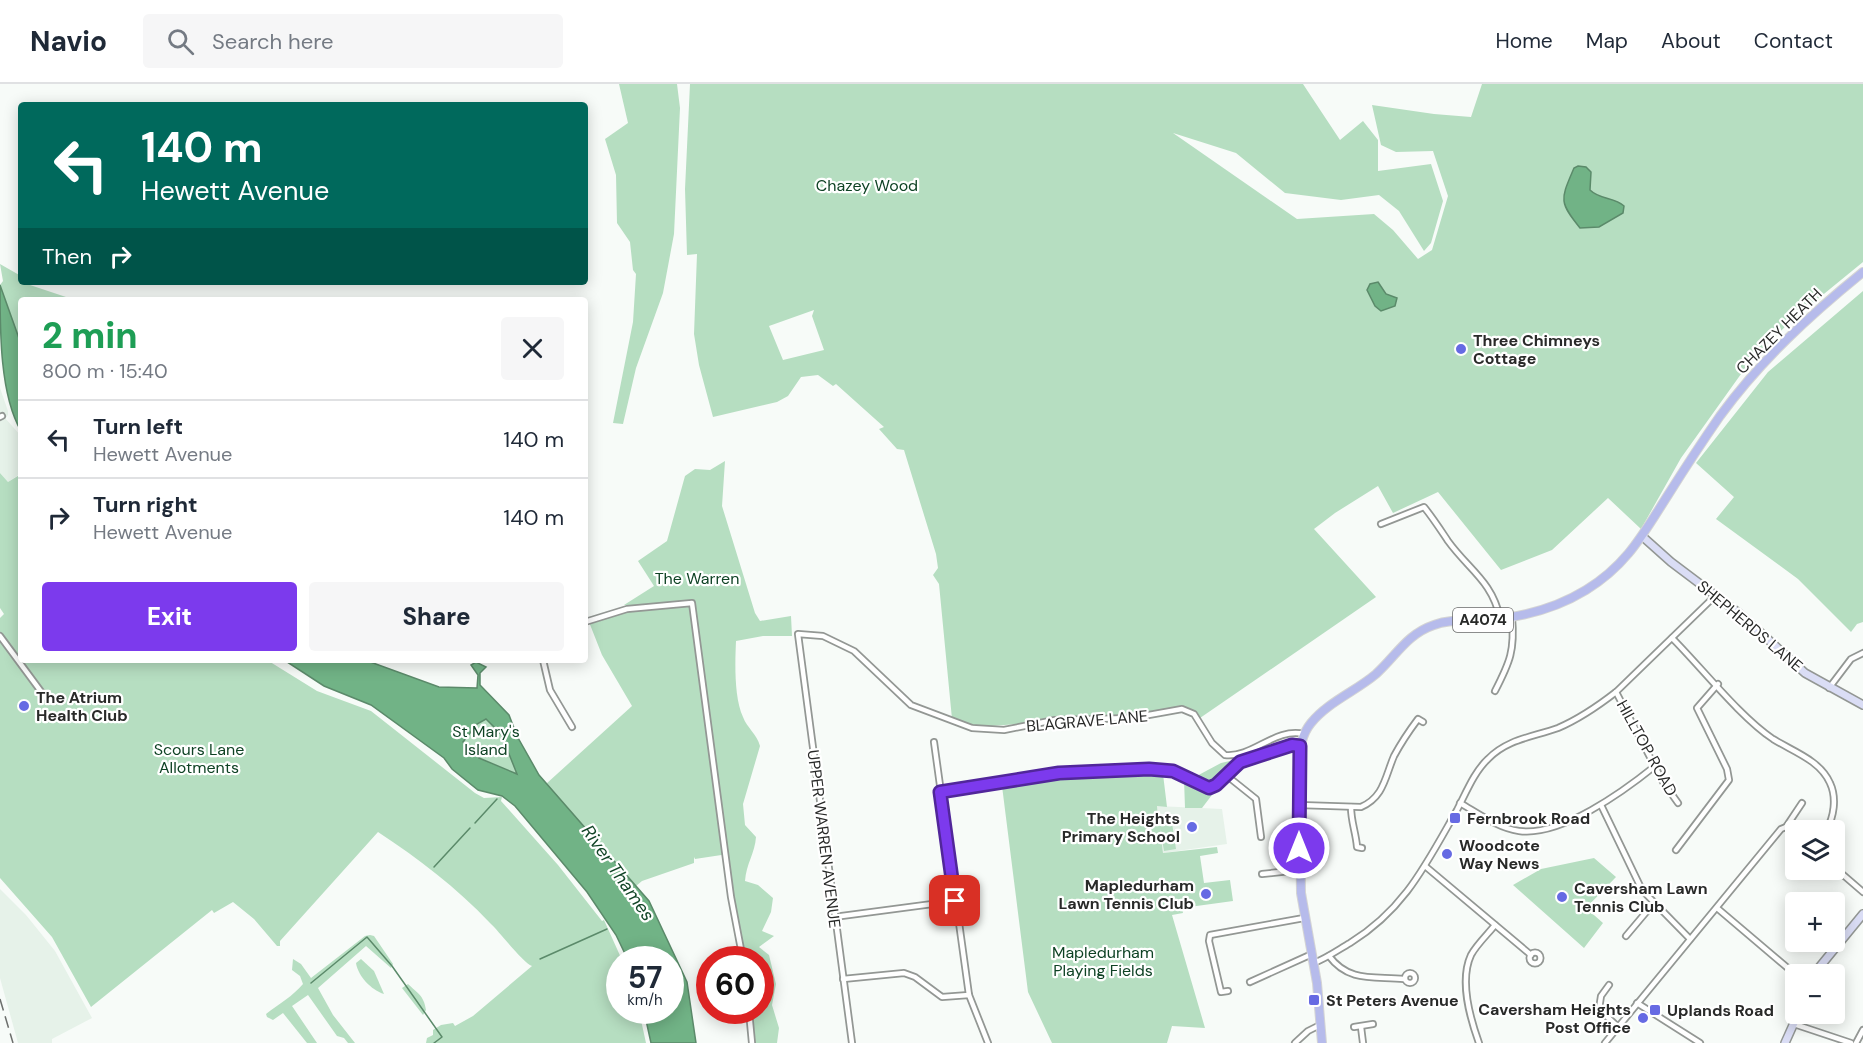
<!DOCTYPE html>
<meta charset="utf-8">
<style>
:root{--surface:#fff;--page:#f6f6f7;--text:#1f2937;--muted:#747a83;--line:#e0e1e3;--accent:#7c3aed}
body{margin:0;font-family:"DM Sans",sans-serif;background:var(--page);color:var(--text);height:100vh;display:flex;flex-direction:column;font-size:22px;white-space:nowrap}
*{box-sizing:border-box;margin:0}
p{font-size:20px;color:var(--muted)}
.icon{flex:none;width:33px;height:33px;fill:none;stroke:currentColor;stroke-width:2;stroke-linecap:round;stroke-linejoin:round}
.map{position:relative;flex:1;overflow:hidden}
.details{position:absolute;left:18px;top:213px;width:570px;height:366px;display:flex;flex-direction:column;background:var(--surface);border-radius:6px;box-shadow:0 3px 15px #0003}
.details>*{flex:none}
.banner{position:absolute;left:18px;top:18px;width:570px;height:183px;border-radius:6px;box-shadow:0 3px 15px #0003;background:#00695c;color:#fff;overflow:hidden}
.tools{position:absolute;left:1785px;top:736px;display:grid;gap:12px}
.tools a{display:grid;place-items:center;width:60px;height:60px;border-radius:6px;background:var(--surface);box-shadow:0 3px 15px #0003;font-size:30px}
.speed{position:absolute;left:606px;top:862px;display:flex;gap:12px;font-size:30px;font-weight:700;text-align:center}
.speed>*{display:grid;place-content:center;width:78px;height:78px;border-radius:50%;background:var(--surface);box-shadow:0 3px 15px #0003;line-height:1}
.speed small{font-size:15px;font-weight:400}
.speed .limit{border:9px solid #d22;background:#fff;color:#111}
.pin{position:absolute;display:grid;place-items:center;width:51px;height:51px;color:#fff;margin:-26px;border-radius:12px;box-shadow:0 3px 9px #0006}
.me{position:absolute;width:66px;margin:-33px;rotate:0deg;stroke-linejoin:round;filter:drop-shadow(0 0 4px #0008)}
.turn{display:flex;align-items:center;gap:21px;height:126px;padding:0 24px;font-size:27px}
.turn .icon{width:78px;height:78px;stroke-width:2.5}
.turn b{display:block;font-size:42px;line-height:51px}
.then{display:flex;align-items:center;height:57px;padding:0 24px;background:#0003;gap:12px;font-size:22px}
.round{display:grid;place-items:center;flex:none;width:63px;height:63px;border-radius:6px;background:var(--page)}
.headline{display:flex;align-items:center;justify-content:space-between;height:102px;padding:0 24px}
h1{font-size:36px;font-weight:800;line-height:45px;color:#1e9e55}
.action{display:flex;gap:12px;margin-top:auto;padding:12px 24px}
.action a{flex:1;height:69px;border-radius:6px;background:var(--accent);color:#fff;font-size:24px;font-weight:800;line-height:69px;text-align:center}
.action a+a{background:var(--page);color:var(--text)}
ul{padding:0;list-style:none}
li{display:flex;align-items:center;gap:18px;height:78px;padding:0 24px;border-top:2px solid var(--line)}
li div{flex:1}
li b{display:block;font-size:22px}
li em{font-style:normal}
header{display:flex;align-items:center;gap:36px;box-sizing:border-box;height:84px;padding:0 30px;background:var(--surface);border-bottom:2px solid var(--line)}
header strong{font-size:28px}
nav{display:flex;gap:33px;margin-inline-start:auto;font-size:21px}
.search{width:420px;height:54px;background:var(--page);display:flex;align-items:center;gap:15px;box-sizing:border-box;padding:0 21px;border-radius:6px;color:var(--muted);font-size:22px}
.map>svg:first-child{display:block}
</style>
<header>
<strong>Navio</strong>
<div class="search"><svg class="icon" aria-label="search" viewBox="0 0 24 24"><circle cx="10" cy="10" r="6"/><path d="M15 15l6 6"/></svg>Search here</div>
<nav><a>Home</a><a>Map</a><a>About</a><a>Contact</a></nav>
</header>
<div class="map">
<svg width="1863" height="959" viewBox="0 0 1863 959">
<rect width="100%" height="100%" fill="#f7fbf8"/>
<!-- built -->
<g fill="#e6f2e9">
<path d="M0,304L8,327V331L5,334L21,352V389L8,398L0,389Z"/>
<path d="M1157,722L1222,725L1227,760L1163,769Z"/>
<path d="M0,805L26,831L55,867L92,934L52,955V959H18L0,894Z"/>
</g>
<!-- green -->
<g fill="#b6dec1" fill-rule="evenodd">
<path d="M619,0H677L680,24L674,150L663,209L636,284L623,340L613,339L633,238L636,190L633,186L630,158L617,139L616,91L605,55L628,39Z"/>
<path d="M690,0H1303L1340,56L1363,37L1378,56V87L1431,80L1443,117L1431,159L1424,167L1399,127L1379,111L1341,116L1285,109L1236,69L1173,49L1297,135L1374,130L1393,146L1418,175L1432,166L1448,112L1433,67L1396,68L1381,61L1372,21L1434,30L1471,33L1482,0H1863V178L1792,236L1751,276L1681,374L1641,445L1608,414L1552,466L1501,486L1438,408L1393,429L1378,402L1335,429L1314,445L1376,513L1200,634L1189,624L1180,623L1149,630L977,643L952,635L939,500L933,491L938,484L936,470L904,366L897,365L879,345L884,343L836,300L833,302L818,291L801,293L788,312L777,318L713,333L699,281L694,250L697,170L687,171L685,105ZM814,226L812,232L824,266L783,276L769,242Z"/>
<path d="M0,180L21,192V198L75,216H21V260L0,201L3,197Z"/>
<path d="M1863,207V538L1857,540L1851,548L1798,495L1716,435L1734,413L1696,379L1768,288Z"/>
<path d="M725,377L722,422L755,529L760,537L791,532L792,552H763L736,557C735,579 734,613 743,633C747,644 757,650 760,662L743,720L745,741L756,753C755,769 746,780 745,797L758,801L773,814L771,828L762,847L774,852L759,863L769,871L776,900L772,921L779,944L777,959H752L748,927H760V876H742L728,770L695,775L694,773V779L642,797L636,802L546,700L632,622L602,571L589,538L624,526L658,525L624,521L654,502L638,477L667,457L685,392L695,385L710,386Z"/>
<path d="M0,389L8,398L21,390V576H267L317,607L371,627L475,709L484,714L502,713L501,717L558,781L602,837L604,836L622,876H620V927H639L646,959H426L427,954L433,951V946L441,941L453,939L455,942L473,932L532,882C523,879 499,847 490,839C456,803 419,775 378,748L280,857V862H277L254,835L233,818L214,829L212,826L91,923L52,853L0,794V534L4,530L0,524Z"/>
<path d="M486,635L501,650L517,690L480,674L463,657L477,640Z"/>
<path d="M1234,676L1235,680C1219,695 1216,706 1193,694L1221,679Z"/>
<path d="M1163,690L1167,723L1157,722L1159,741L1172,739L1176,765L1164,767L1160,744L1163,769L1217,763L1218,769L1200,772L1204,799L1230,796L1233,817L1182,824L1183,829L1172,831L1205,944L1172,942L1167,959H1052L1028,908L1002,702L1057,695Z"/>
<path d="M1184,695L1203,705L1218,703L1202,724H1185Z"/>
<path d="M1594,774L1616,793L1586,824L1603,839L1584,864L1513,801L1541,785Z"/>
<path d="M370,851L374,852L393,880L391,884L366,862L318,904L333,931L355,959H348L344,954L337,952L308,911L292,922L317,959H307L283,929L273,936L267,933L266,930C279,920 293,912 303,900L300,892L292,886L293,875L301,880L311,894L365,852Z"/>
<path d="M361,875L374,887L384,910C371,906 358,892 356,879Z"/>
<path d="M408,900C417,909 424,911 426,926L423,931L402,904Z"/>
</g>
<!-- water -->
<g fill="#71b386" stroke="#5b8a6a" stroke-width="1.5" fill-rule="evenodd">
<path d="M1578,82L1586,83L1591,88L1590,106C1600,116 1614,113 1624,122L1623,129L1599,143L1580,144C1558,117 1561,115 1574,84Z"/>
<path d="M1378,198L1386,210L1397,214L1395,222L1381,227L1375,222L1367,206L1370,200Z"/>
<path d="M0,201L21,260V347C0,311 0,248 0,201Z"/>
<path d="M284,576H365L439,603L477,604L478,591L471,581L476,578L486,583L480,589V601L509,631L517,652L539,691L649,817L687,898L696,959H651L644,927H670V876H628L616,851L587,808L515,722L502,712L478,706L452,685L444,674L371,621L324,602ZM486,635L501,650L517,690L479,674L463,658L477,640Z"/>
</g>
<g fill="none" stroke-linecap="round" stroke-linejoin="round">
<!-- stream -->
<g stroke="#5b8a6a" stroke-width="1.5">
<path d="M475,739L497,715"/>
<path d="M434,783L470,744"/>
<path d="M540,875L607,845"/>
<path d="M311,899L367,853L392,882L442,953L434,959"/>
</g>
<defs>
<g id="street">
<path d="M0,333L2,332"/>
<path d="M1381,440L1424,423C1433,434 1440,445 1448,457C1469,486 1492,497 1500,534"/>
<path d="M585,538L627,525L692,519L731,813L743,876"/>
<path d="M0,552L48,617"/>
<path d="M1672,554C1701,583 1740,633 1773,655C1792,667 1820,676 1830,699C1837,714 1834,733 1826,747"/>
<path d="M543,576L550,606L572,643"/>
<path d="M1829,604L1851,575L1863,569"/>
<path d="M1495,607C1510,578 1515,566 1512,533"/>
<path d="M1616,608L1663,698L1678,719"/>
<path d="M934,658L969,911L988,959"/>
<path d="M1226,691L1256,715L1261,753"/>
<path d="M940,708L1059,689L1149,685L1173,687L1209,704L1216,701L1240,678L1292,661L1300,662"/>
<path d="M1460,719C1479,730 1498,744 1519,747C1561,753 1624,707 1655,682"/>
<path d="M1299,721L1361,723C1384,713 1385,693 1394,672C1401,659 1409,647 1418,635L1423,638"/>
<path d="M1601,721L1642,806L1690,855"/>
<path d="M1351,723C1351,738 1356,749 1357,763L1362,764"/>
<path d="M1786,743L1796,750"/>
<path d="M1676,766L1729,696L1727,685L1697,624L1718,600"/>
<path d="M1425,782L1531,871"/>
<path d="M1834,783L1863,808"/>
<path d="M1262,790L1299,786"/>
<path d="M1717,824L1796,891"/>
<path d="M834,833L955,817"/>
<path d="M1626,852L1653,820"/>
<circle cx="1535" cy="874" r="5.5"/>
<path d="M1329,872C1349,899 1375,892 1404,895"/>
<path d="M1314,879C1327,874 1338,866 1350,859C1405,825 1426,780 1457,726C1466,709 1474,688 1488,675C1507,655 1533,653 1558,644C1579,635 1598,622 1616,608L1716,511"/>
<circle cx="1410" cy="894" r="5"/>
<path d="M843,895L904,889L915,893L942,913L969,911"/>
<path d="M1250,898L1312,870"/>
<path d="M1609,901L1601,912L1599,925L1618,943"/>
<path d="M1228,907L1221,908L1209,857L1210,851L1304,834"/>
<path d="M1637,919L1700,959"/>
<path d="M749,927L752,959"/>
<path d="M1794,940L1851,959"/>
<path d="M1354,943L1373,940"/>
<path d="M1361,943L1363,959"/>
<path d="M852,959L798,550L823,552L854,567L911,621L972,644L1004,646L1055,636L1132,634L1182,625L1194,630L1212,659L1225,671C1253,674 1275,643 1304,650"/>
<path d="M1295,959L1308,947L1320,941"/>
<path d="M1479,959C1470,934 1459,897 1471,871C1477,860 1488,850 1495,841"/>
<path d="M1605,959L1781,745L1786,743L1802,719"/>
<path d="M1856,959L1863,946"/>
</g>
<g id="secondary">
<path d="M1643,453L1671,478L1740,530L1805,589L1863,621"/>
<path d="M1813,891L1863,830"/>
<path d="M1785,959L1798,930"/>
</g>
<path id="primary" d="M1322,959L1317,899L1301,809L1299,677C1300,663 1302,650 1311,639C1328,618 1356,607 1376,590C1396,572 1407,550 1434,541C1450,535 1467,537 1483,536C1520,534 1555,525 1586,506C1627,481 1643,450 1668,411C1685,384 1702,358 1720,332C1761,276 1810,231 1863,188"/>
</defs>
<!-- street casing -->
<use href="#street" stroke="#939794" stroke-width="8"/>
<!-- secondary casing -->
<use href="#secondary" stroke="#939794" stroke-width="10"/>
<!-- primary casing -->
<use href="#primary" stroke="#d4d4d4" stroke-width="10"/>
<!-- street -->
<use href="#street" stroke="#fff" stroke-width="4.5"/>
<!-- secondary -->
<use href="#secondary" stroke="#daddf5" stroke-width="7"/>
<!-- primary -->
<use href="#primary" stroke="#b6bbeb" stroke-width="8"/>
<!-- rail -->
<path stroke="#6d6f6d" stroke-width="1.5" stroke-dasharray="12 6" stroke-linecap="butt" d="M0,915L13,959"/>
</g>
<g fill="none" stroke-linecap="round" stroke-linejoin="round">
<defs>
<path id="route" d="M955,817L940,708L1059,689L1149,685L1173,687L1209,704L1216,701L1240,678L1292,661L1300,662L1299,764"/>
</defs>
<!-- route casing -->
<use href="#route" stroke="#51269a" stroke-width="15"/>
<!-- route -->
<use href="#route" stroke="#7c3aed" stroke-width="10"/>
</g>
<!-- markers -->
<g fill="#666ae3" stroke="#fff" stroke-width="2">
<circle cx="1461" cy="265" r="6"/>
<circle cx="24" cy="622" r="6"/>
<rect x="1449" y="728" width="12" height="12" rx="3"/>
<circle cx="1192" cy="743" r="6"/>
<circle cx="1447" cy="770" r="6"/>
<circle cx="1206" cy="810" r="6"/>
<circle cx="1562" cy="813" r="6"/>
<rect x="1308" y="910" width="12" height="12" rx="3"/>
<rect x="1649" y="920" width="12" height="12" rx="3"/>
<circle cx="1643" cy="934" r="6"/>
</g>
<g text-anchor="middle" dominant-baseline="central" stroke-width="4.5" stroke-linejoin="round" paint-order="stroke">
<!-- shield labels -->
<rect fill="#fff" stroke="#696a69" stroke-width="1.5" x="1453" y="524" width="60" height="24" rx="4.5"/>
<g font-size="15" font-weight="bold" fill="#292a29">
<text x="1483" y="536">A4074</text>
</g>
<!-- park labels -->
<g font-size="16" fill="#0e4224" stroke="#fff">
<text x="867" y="101">Chazey Wood</text>
<text x="697" y="494">The Warren</text>
<text x="486" y="647">St Mary's<tspan x="486" dy="18">Island</tspan></text>
<text x="199" y="665">Scours Lane<tspan x="199" dy="18">Allotments</tspan></text>
<text x="1103" y="868">Mapledurham<tspan x="1103" dy="18">Playing Fields</tspan></text>
</g>
<!-- street labels -->
<g font-size="16" fill="#292a29" stroke="#fff">
<text transform="translate(1779 247) rotate(-45)">CHAZEY HEATH</text>
<text transform="translate(1750 542) rotate(40)">SHEPHERDS LANE</text>
<text transform="translate(1087 637) rotate(-5)">BLAGRAVE LANE</text>
<text transform="translate(1647 664) rotate(61)">HILLTOP ROAD</text>
<text transform="translate(824 755) rotate(83)">UPPER WARREN AVENUE</text>
</g>
<!-- poi labels -->
<g font-size="16" font-weight="bold" fill="#292a29" stroke="#fff" text-anchor="start">
<text x="1473" y="256">Three Chimneys<tspan x="1473" dy="18">Cottage</tspan></text>
<text x="36" y="613">The Atrium<tspan x="36" dy="18">Health Club</tspan></text>
<text x="1180" y="734" text-anchor="end">The Heights<tspan x="1180" dy="18">Primary School</tspan></text>
<text x="1467" y="734">Fernbrook Road</text>
<text x="1459" y="761">Woodcote<tspan x="1459" dy="18">Way News</tspan></text>
<text x="1194" y="801" text-anchor="end">Mapledurham<tspan x="1194" dy="18">Lawn Tennis Club</tspan></text>
<text x="1574" y="804">Caversham Lawn<tspan x="1574" dy="18">Tennis Club</tspan></text>
<text x="1326" y="916">St Peters Avenue</text>
<text x="1631" y="925" text-anchor="end">Caversham Heights<tspan x="1631" dy="18">Post Office</tspan></text>
<text x="1667" y="926">Uplands Road</text>
</g>
<!-- water labels -->
<g font-size="18" font-style="italic" fill="#134628" stroke="#fff">
<text transform="translate(618 789) rotate(55)">River Thames</text>
</g>
</g>
</svg>
<div class="tools">
<a><svg class="icon" aria-label="layers" viewBox="0 0 24 24"><path d="M12 4l9 5-9 5-9-5zM3 14l9 5 9-5"/></svg></a>
<a>+</a>
<a>−</a>
</div>
<div class="speed"><div>57<small>km/h</small></div><div class="limit">60</div></div>
<div class="pin" style="left:955px;top:817px;background:#d93025"><svg class="icon" aria-label="arrive" viewBox="0 0 24 24"><path d="M6 21V4h12l-3 4 3 4H6"/></svg></div>
<svg class="me" style="left:1299px;top:764px" viewBox="-20 -20 40 40"><circle r="17" fill="#7c3aed" stroke="#fff" stroke-width="3"/><path d="M0-11L8 9 0 5-8 9z" fill="#fff"/></svg>
<div class="banner">
<div class="turn"><svg class="icon" aria-label="left" viewBox="0 0 24 24"><path d="M17 20v-9H6M10 6l-5 5 5 5"/></svg><div><b>140 m</b>Hewett Avenue</div></div>
<div class="then">Then<svg class="icon" aria-label="right" viewBox="0 0 24 24"><path d="M7 20v-9h11M14 6l5 5-5 5"/></svg></div>
</div>
<section class="details">
<div class="headline"><div><h1>2 min</h1><p>800 m · 15:40</p></div><a class="round"><svg class="icon" aria-label="close" viewBox="0 0 24 24"><path d="M6 6l12 12M18 6L6 18"/></svg></a></div>
<ul>
<li><svg class="icon" aria-label="left" viewBox="0 0 24 24"><path d="M17 20v-9H6M10 6l-5 5 5 5"/></svg><div><b>Turn left</b><p>Hewett Avenue</p></div><em>140 m</em></li>
<li><svg class="icon" aria-label="right" viewBox="0 0 24 24"><path d="M7 20v-9h11M14 6l5 5-5 5"/></svg><div><b>Turn right</b><p>Hewett Avenue</p></div><em>140 m</em></li>
</ul>
<div class="action"><a>Exit</a><a>Share</a></div>
</section>
</div>
